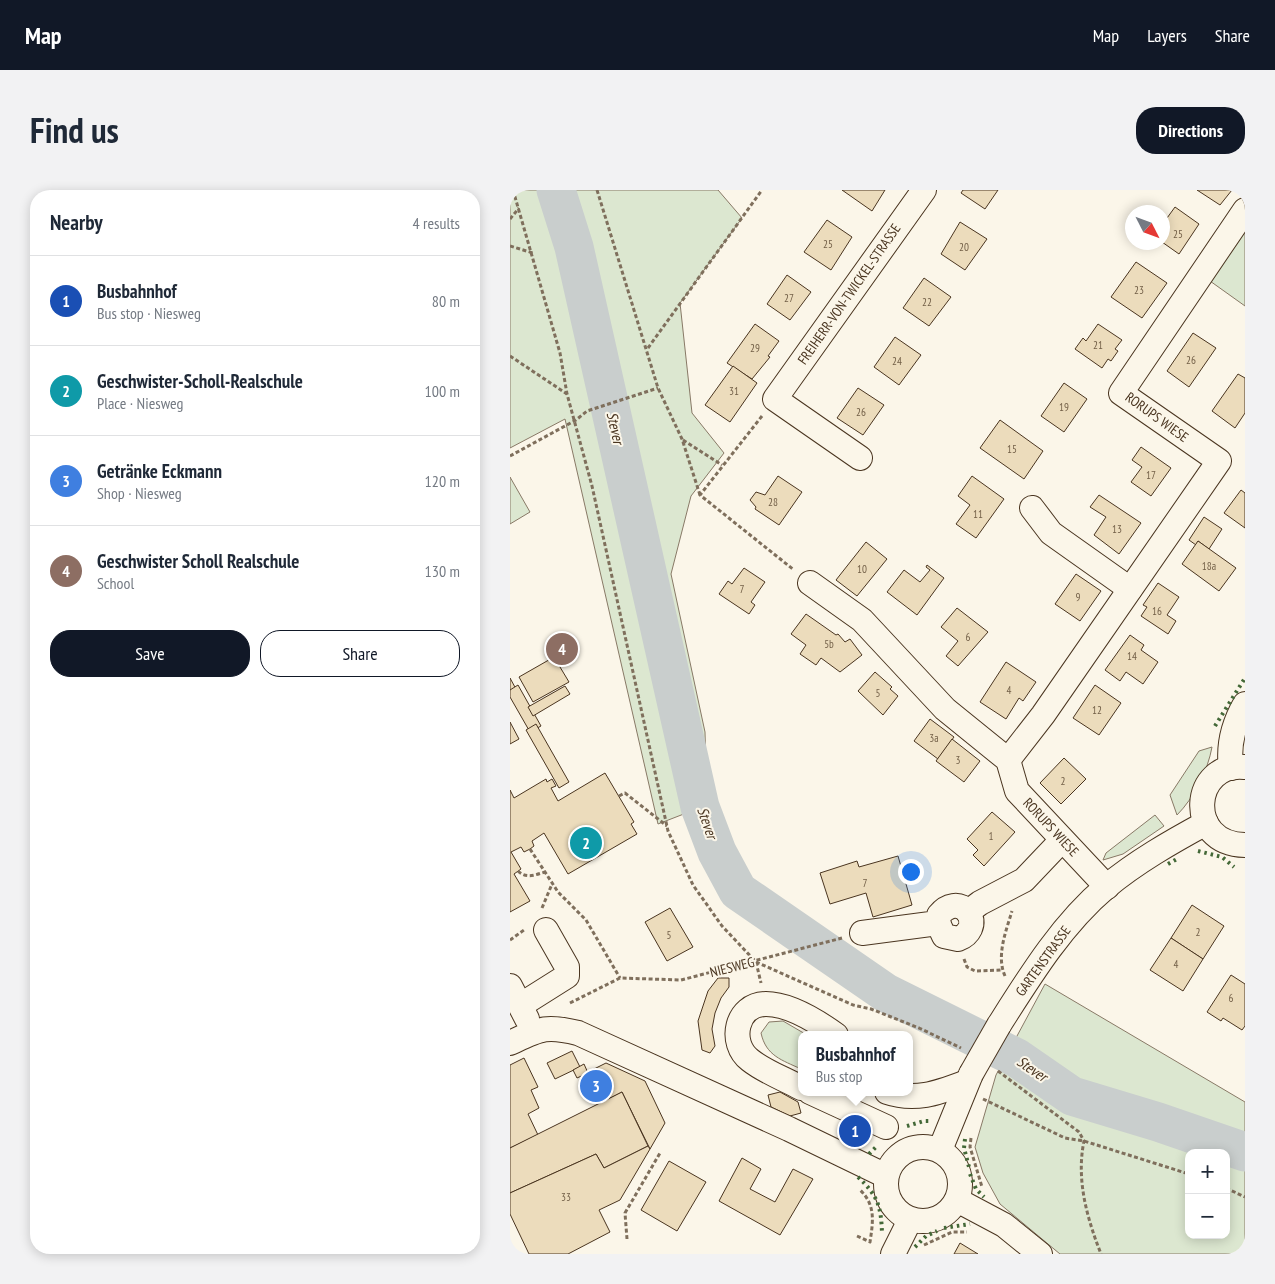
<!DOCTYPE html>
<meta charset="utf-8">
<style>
body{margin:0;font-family:"PT Sans Narrow",sans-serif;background:#f2f2f3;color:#1f2937}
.controls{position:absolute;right:15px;bottom:15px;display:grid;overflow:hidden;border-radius:10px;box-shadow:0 2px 12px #0003}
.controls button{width:45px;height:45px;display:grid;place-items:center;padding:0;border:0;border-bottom:1px solid #e0e1e3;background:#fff;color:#1f2937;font:25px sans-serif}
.compass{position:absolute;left:615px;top:15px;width:45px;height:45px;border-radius:50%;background:#fff;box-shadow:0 2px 12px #0003;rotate:132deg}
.you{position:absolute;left:400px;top:681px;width:18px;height:18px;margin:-12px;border:4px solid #fff;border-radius:50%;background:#1a73e8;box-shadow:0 0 0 8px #1a73e833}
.badge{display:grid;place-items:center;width:32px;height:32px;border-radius:50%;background:#111827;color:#fff;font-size:16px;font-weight:700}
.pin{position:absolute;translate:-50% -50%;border:2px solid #fff;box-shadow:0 1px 5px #0006}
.popup{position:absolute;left:288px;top:841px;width:115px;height:65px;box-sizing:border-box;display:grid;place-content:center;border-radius:10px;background:#fff;filter:drop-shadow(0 1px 4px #0005);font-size:16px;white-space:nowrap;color:#747a83}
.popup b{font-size:19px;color:#1f2937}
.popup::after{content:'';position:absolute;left:50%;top:100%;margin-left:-10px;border:10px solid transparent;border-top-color:#fff}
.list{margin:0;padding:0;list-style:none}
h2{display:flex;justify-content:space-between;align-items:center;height:65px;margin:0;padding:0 20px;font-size:21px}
h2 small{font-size:16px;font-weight:400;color:#747a83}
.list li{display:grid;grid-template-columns:32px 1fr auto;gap:15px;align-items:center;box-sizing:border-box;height:90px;padding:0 20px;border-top:1px solid #e0e1e3}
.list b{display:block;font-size:19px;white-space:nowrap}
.list p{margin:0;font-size:16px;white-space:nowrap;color:#747a83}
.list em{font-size:16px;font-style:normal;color:#747a83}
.actions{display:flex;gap:10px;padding:15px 20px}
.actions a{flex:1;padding:11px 0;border:1px solid #111827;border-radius:20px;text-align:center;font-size:18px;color:#111827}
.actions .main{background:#111827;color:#fff}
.map{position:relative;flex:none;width:735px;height:1064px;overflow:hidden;border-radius:20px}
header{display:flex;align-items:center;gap:30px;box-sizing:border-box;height:70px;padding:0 25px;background:#111827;color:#fff}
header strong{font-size:24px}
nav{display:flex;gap:28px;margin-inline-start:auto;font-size:18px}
.intro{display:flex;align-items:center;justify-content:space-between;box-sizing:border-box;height:120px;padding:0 30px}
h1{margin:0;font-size:35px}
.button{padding:12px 22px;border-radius:20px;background:#111827;color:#fff;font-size:18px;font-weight:700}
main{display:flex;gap:30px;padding:0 30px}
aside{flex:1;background:#fff;border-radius:20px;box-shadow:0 2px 12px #0003}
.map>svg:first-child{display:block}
.green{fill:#dce7d0;stroke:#887966;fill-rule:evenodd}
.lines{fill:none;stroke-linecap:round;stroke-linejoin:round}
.river{stroke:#c9cecd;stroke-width:39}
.building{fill:#ecdcbc;stroke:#4a3520}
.minor-casing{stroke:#4a3520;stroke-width:26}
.path{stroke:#7f6f5c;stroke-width:3;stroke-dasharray:4 2.5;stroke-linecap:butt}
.minor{stroke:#fbf6e9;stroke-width:24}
.minor-bridge-casing{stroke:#4a3520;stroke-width:26;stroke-linecap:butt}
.minor-bridge{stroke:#fbf6e9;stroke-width:24}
.hedge{stroke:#436837;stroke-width:4;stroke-dasharray:2.5 4;stroke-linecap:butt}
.labels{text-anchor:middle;stroke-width:4;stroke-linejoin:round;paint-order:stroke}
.number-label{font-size:11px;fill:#725f47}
.street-label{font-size:14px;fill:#4a3520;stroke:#fbf6e9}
.water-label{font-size:15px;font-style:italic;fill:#4a3520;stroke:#fbf6e9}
</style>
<header>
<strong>Map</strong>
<nav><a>Map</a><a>Layers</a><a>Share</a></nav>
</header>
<div class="intro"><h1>Find us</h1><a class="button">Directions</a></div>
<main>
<aside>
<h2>Nearby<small>4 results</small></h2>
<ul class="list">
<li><span class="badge" style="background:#1a4fb4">1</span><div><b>Busbahnhof</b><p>Bus stop · Niesweg</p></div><em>80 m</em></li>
<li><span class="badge" style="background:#0f9aa8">2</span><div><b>Geschwister-Scholl-Realschule</b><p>Place · Niesweg</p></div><em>100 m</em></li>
<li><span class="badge" style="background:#3f7fe0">3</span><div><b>Getränke Eckmann</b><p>Shop · Niesweg</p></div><em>120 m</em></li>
<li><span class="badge" style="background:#8d6e63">4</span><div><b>Geschwister Scholl Realschule</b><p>School</p></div><em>130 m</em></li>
</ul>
<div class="actions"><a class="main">Save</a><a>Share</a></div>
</aside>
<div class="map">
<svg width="735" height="1064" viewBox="0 0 735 1064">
<rect width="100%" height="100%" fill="#fbf6e9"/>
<g class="green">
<path d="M0,0H208L232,28L170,113L182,223L214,263L181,306L161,384L195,542L197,615L148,634L55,229L0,258Z"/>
<path d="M735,39V116L700,91Z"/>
<path d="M0,287L20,322L0,334Z"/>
<path d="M702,557C698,580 684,608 667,625L660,605L689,561Z"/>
<path d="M645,625L654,636L613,664L593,670L596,663Z"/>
<path d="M535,794L735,912V1064H550L490,1014L473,983L465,957L486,885ZM679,963H716V1045H679Z"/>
<path d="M273,831L297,845H291V879C272,870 256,866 251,843L259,832Z"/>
</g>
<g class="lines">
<path class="river" d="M46,0L64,57L190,617L207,662L228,701L376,803L507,868L562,906L648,932L735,962"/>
</g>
<g class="building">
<path d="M332,0H375L362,21Z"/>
<path d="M453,0H488L475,19L451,3Z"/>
<path d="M687,0H722L710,15Z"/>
<path d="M665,17L689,34L669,64L652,52V35Z"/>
<path d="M317,30L342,47L321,80L294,62Z"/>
<path d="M450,32L477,49L455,80L431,64Z"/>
<path d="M626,72L657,93L632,128L601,107Z"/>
<path d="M277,85L301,102L280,130L257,114Z"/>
<path d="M414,88L441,107L419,136L393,118Z"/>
<path d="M245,134L269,151L258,166L260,167L242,189L217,173Z"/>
<path d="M588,134L612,150L605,159L608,161L601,171L598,169L592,178L565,159L573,148L576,151Z"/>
<path d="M683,143L706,158L679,197L657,181Z"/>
<path d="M385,147L411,165L389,195L364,177Z"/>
<path d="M223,176L247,193L220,232L195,215Z"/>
<path d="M728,184L735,188V223L725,238L702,221Z"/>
<path d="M554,193L577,209L554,242L531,226Z"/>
<path d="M348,198L374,215L353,245L327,228Z"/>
<path d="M490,230L533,261L514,289L470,258Z"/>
<path d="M631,257L661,278L641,306L621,292L632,277L622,270Z"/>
<path d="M268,286L292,302L269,335L245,319L246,317L240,310L246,302L255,305Z"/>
<path d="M462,286L494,309L466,348L446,334L460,315L448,306Z"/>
<path d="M731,300L735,303V338L714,323Z"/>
<path d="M589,305L631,333L609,364L584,345L596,327L580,317Z"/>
<path d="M694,327L712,339L699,359L688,351L686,355L679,350Z"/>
<path d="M688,351L726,378L709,401L672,374Z"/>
<path d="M356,352L377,369L347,406L326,390Z"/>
<path d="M417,375L434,388L407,425L377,402L394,380L410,392L420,380L416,377Z"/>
<path d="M234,378L255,392L241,412L245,415L239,424L209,404L218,391L222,394Z"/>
<path d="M566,384L591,401L570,431L545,414Z"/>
<path d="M648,393L669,407L657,425L666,431L658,444L631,426L637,417L633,415Z"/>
<path d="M447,418L478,442L448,476L436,466L448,451L431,437Z"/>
<path d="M296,424L326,445L328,444L335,452L340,449L352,465L330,482L311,468L306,475L290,464L296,455L281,444Z"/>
<path d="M620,445L634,455L631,460L648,472L633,494L616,482L610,491L595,480Z"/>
<path d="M44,467L59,492L23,512L9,487Z"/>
<path d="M496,472L526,492L513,511L509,508L496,529L470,512Z"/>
<path d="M365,482L382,497L380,499L388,506L373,525L348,501Z"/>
<path d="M0,488L6,499L0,503Z"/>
<path d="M8,495L31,536L20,542L0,507V500Z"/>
<path d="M585,495L611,513L589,545L563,528Z"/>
<path d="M55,496L60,504L23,526L18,517Z"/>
<path d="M420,529L444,547L428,569L404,551Z"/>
<path d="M0,532L9,549L0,554Z"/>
<path d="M26,534L59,592L49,598L16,540Z"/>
<path d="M442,549L470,571L454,592L426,571Z"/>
<path d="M554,568L576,589L551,614L530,593Z"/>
<path d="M95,583L124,632L121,634L127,644L58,684L34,643L22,651L24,656L20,659L14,662L11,657L1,662L11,679L4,684L20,711L0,722V600L4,608L36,589L37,592L42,589L46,596L41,598L48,611Z"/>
<path d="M482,622L505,642L474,676L463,665L468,660L457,649Z"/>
<path d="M388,666L402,715L363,727L356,703L320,714L310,683L347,671L349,677Z"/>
<path d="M682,715L714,736L693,769L661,748Z"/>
<path d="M160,718L183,757L157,771L135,732Z"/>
<path d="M661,748L693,769L673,801L640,780Z"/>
<path d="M721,785L735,794V836L732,840L713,828L711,831L697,822Z"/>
<path d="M208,788H219V797L211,808L205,823L202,839L205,856L200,863L192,860L188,831L198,801Z"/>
<path d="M62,861L70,877L45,889L37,873Z"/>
<path d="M14,868L28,897L21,900L29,918L18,924L28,945L0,958V875Z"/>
<path d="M96,873L135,891L155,933L140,959L112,902L89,914L74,884Z"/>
<path d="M74,874L78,883L67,888L63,880Z"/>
<path d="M112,902L138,956L94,978L86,964L0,1003V958Z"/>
<path d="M270,902L288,912L291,923L280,926L261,917L258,905Z"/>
<path d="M343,943L353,948L351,951L341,947Z"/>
<path d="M138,956L140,959L110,1010L89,1020L100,1042L58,1064H19L0,1024V1003L86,964L94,978Z"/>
<path d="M232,968L251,979L240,999L265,1012L283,979L303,989L270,1045L209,1011Z"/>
<path d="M159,971L196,992L167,1041L131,1020Z"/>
<path d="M450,1053L468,1064H444Z"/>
</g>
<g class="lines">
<defs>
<g id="minor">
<path d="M350,268L265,209L414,0"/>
<path d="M522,318L541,343L620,399"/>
<path d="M300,393L352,430L435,519L498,570L507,601L597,697"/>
<path d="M498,570L533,525L709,271L611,203L735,20"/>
<path d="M735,577C682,571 674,654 735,655"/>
<path d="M721,578C718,556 724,533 735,514"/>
<path d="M428,733L434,746L448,749C459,745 466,734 458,722"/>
<path d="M352,743L428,733L429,725C437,715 449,712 458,722L470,713L514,690L552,650"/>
<path d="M0,796L17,829"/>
<path d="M11,815L57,786V777L36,740"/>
<path d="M489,835C520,786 552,734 596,697C626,672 661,652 696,633"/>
<path d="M0,853C30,839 35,835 68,843L279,939L376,986"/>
<path d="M291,898C275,889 255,882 240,870C218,853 226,814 256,814C279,814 308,832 326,845"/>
<path d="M300,902L376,937"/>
<path d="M377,902C406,912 430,902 457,892"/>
<circle cx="413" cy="994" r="37"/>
<path d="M430,960L461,884"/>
<path d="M447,1010L494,1035L530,1064"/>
<path d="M383,1064L400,1030"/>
</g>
</defs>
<use href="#minor" class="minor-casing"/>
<g class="path">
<path d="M3,0L50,163L57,204L82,296L158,641L183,695L212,736L246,772L343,815L361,819L409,838L451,858"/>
<path d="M87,0L148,198L172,249L190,305"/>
<path d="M0,29L9,18"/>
<path d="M0,56L23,63"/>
<path d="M138,158L252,0"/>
<path d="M0,166L57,204"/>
<path d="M252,226L190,305L284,380"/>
<path d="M173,250L212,275"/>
<path d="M0,266L66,230L77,221L148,198"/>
<path d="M109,606L115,603L157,636"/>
<path d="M20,659L48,702L76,730L110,788"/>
<path d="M8,681C16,689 25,685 35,682"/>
<path d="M32,718L42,694"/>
<path d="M0,750L14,740"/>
<path d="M454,769L457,777L465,781L492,780"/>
<path d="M246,772L251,793"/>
<path d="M495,786C486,766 496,741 502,721"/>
<path d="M60,813L110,788L171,790L332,748"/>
<path d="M488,881L569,942L574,951C566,990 577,1028 591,1064"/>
<path d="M473,909L555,948L574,951L679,984"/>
<path d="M461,948L460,957L472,997"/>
<path d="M716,998L735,1007"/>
<path d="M347,1046L360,1052C363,1032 366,1015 350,1000"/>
<path d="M117,1049L115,1023L150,963"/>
<path d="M414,1055L442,1042H457"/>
</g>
<use href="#minor" class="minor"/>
<defs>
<path id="minor-bridge" d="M461,884L489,835"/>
</defs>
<use href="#minor-bridge" class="minor-bridge-casing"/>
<use href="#minor-bridge" class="minor-bridge"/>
<g class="hedge">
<path d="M705,536L735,488"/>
<path d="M688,661L712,667L724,677"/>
<path d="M658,674L667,669"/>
<path d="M397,936L414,931H421"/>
<path d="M455,949L454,958L459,977"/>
<path d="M359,964L367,956"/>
<path d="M460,984L466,999L474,1007"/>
<path d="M348,987C368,1006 371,1016 372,1043"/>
<path d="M434,1038L460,1034"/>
<path d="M405,1057L416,1046L427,1041"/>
</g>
</g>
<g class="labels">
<g class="number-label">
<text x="668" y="48">25</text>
<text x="318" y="58">25</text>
<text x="454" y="61">20</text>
<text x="629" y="104">23</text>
<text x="279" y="112">27</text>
<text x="417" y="116">22</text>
<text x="588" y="159">21</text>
<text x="245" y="162">29</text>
<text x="681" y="174">26</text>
<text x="387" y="175">24</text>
<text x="224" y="205">31</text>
<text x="554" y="221">19</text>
<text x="351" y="226">26</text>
<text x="502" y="263">15</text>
<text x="641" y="289">17</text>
<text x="263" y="316">28</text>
<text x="468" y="328">11</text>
<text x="607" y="343">13</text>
<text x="699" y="380">18a</text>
<text x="352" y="383">10</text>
<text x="232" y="403">7</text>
<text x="568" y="411">9</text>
<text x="647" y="425">16</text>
<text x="458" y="451">6</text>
<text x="319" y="458">5b</text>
<text x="622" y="470">14</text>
<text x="499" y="504">4</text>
<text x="368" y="507">5</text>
<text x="587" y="524">12</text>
<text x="424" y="552">3a</text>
<text x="448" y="574">3</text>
<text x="553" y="595">2</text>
<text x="481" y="650">1</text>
<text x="355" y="697">7</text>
<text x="688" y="746">2</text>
<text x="159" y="749">5</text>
<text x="666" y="778">4</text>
<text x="721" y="812">6</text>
<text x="56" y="1011">33</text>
</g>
<g class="street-label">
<text transform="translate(339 104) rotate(-55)" y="5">FREIHERR-VON-TWICKEL-STRASSE</text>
<text transform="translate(647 227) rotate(36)" y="5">RORUPS WIESE</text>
<text transform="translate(541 637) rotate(47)" y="5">RORUPS WIESE</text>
<text transform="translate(533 771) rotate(-54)" y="5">GARTENSTRASSE</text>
<text transform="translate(222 777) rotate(-14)" y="5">NIESWEG</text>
</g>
<g class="water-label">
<text transform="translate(105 238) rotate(77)" y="5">Stever</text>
<text transform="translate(197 633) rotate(71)" y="5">Stever</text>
<text transform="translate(522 879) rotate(34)" y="5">Stever</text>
</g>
</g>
</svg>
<div class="controls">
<button>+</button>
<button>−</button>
</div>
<svg class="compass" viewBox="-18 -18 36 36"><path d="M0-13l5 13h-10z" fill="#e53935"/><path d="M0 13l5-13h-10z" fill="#747a83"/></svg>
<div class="you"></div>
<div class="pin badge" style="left:345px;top:941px;background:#1a4fb4">1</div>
<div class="popup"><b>Busbahnhof</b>Bus stop</div>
<div class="pin badge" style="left:76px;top:653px;background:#0f9aa8">2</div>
<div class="pin badge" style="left:86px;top:896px;background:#3f7fe0">3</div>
<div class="pin badge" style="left:52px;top:459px;background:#8d6e63">4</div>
</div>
</main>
